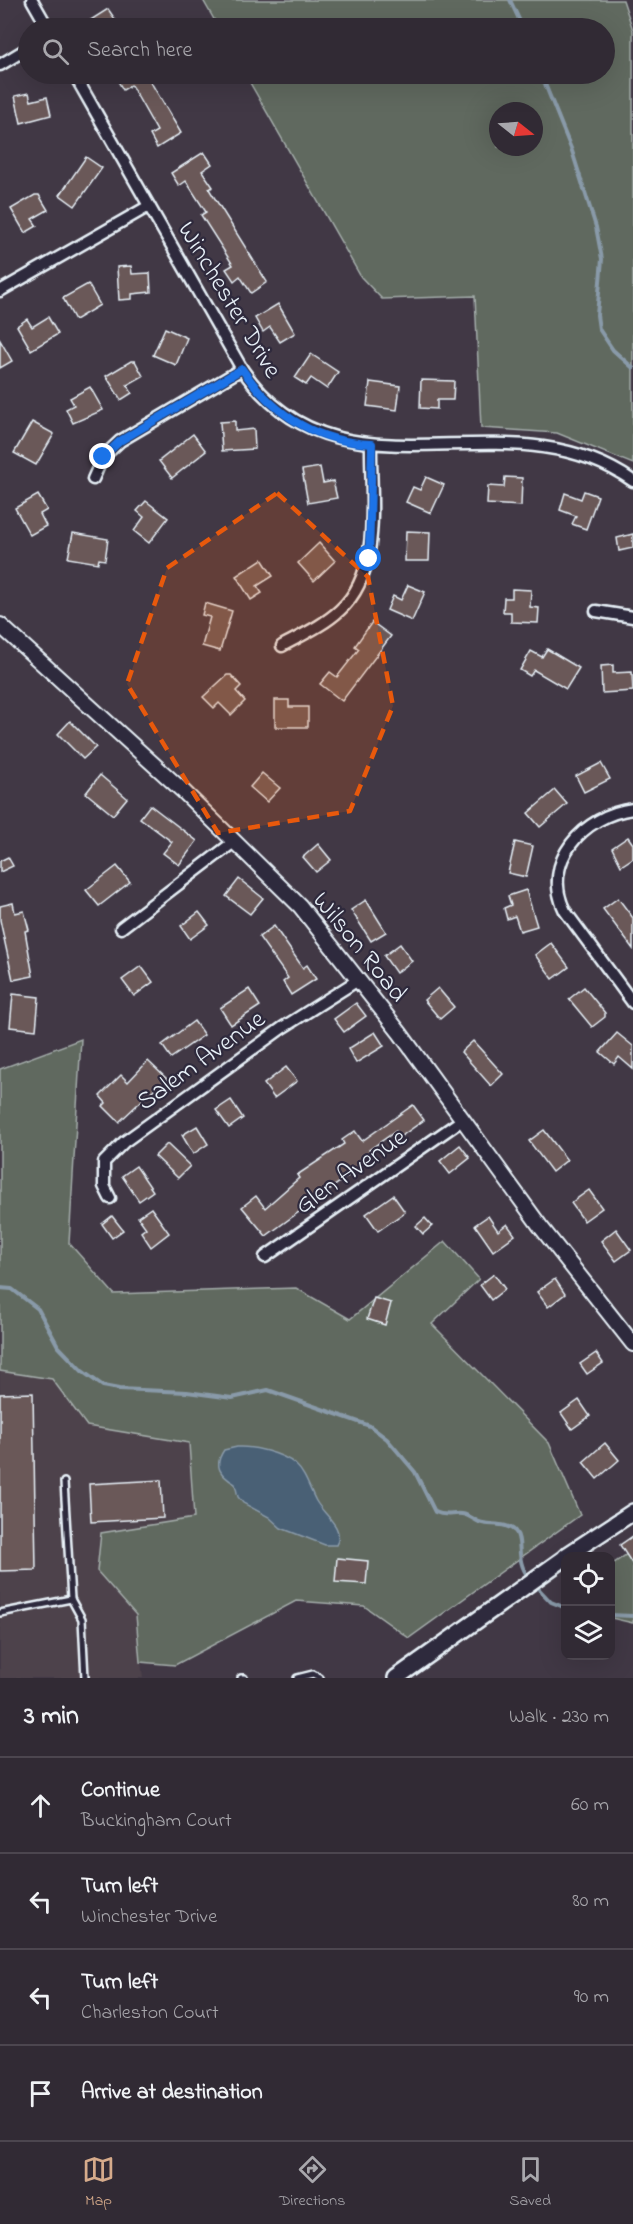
<!DOCTYPE html>
<meta charset="utf-8">
<style>
body{margin:0;font-family:"Indie Flower",sans-serif;background:#3d3640;color:#f1f3f6}
.controls{position:absolute;right:18px;bottom:18px;display:grid;overflow:hidden;border-radius:12px;box-shadow:0 6px 24px #0002}
.controls button{width:54px;height:54px;display:grid;place-items:center;padding:0;border:0;border-bottom:2px solid #4c464f;background:#312a34;color:#f1f3f6;font:30px sans-serif}
.compass{position:absolute;left:489px;top:102px;width:54px;height:54px;border-radius:50%;background:#312a34;box-shadow:0 6px 24px #0002;rotate:107deg}
.stop{position:absolute;width:18px;height:18px;margin:-14px;border:4px solid #1a73e8;border-radius:50%;background:#fff}
.stop.end{background:#1a73e8;border-color:#fff;box-shadow:0 2px 6px #0008}
.list{margin:0;padding:0;list-style:none}
h2{display:flex;justify-content:space-between;align-items:center;height:78px;margin:0;padding:0 24px;font-size:26px}
h2 small{font-size:20px;font-weight:400;color:#a8a7ac}
.list li{display:grid;grid-template-columns:39px 1fr auto;gap:18px;align-items:center;box-sizing:border-box;height:96px;padding:0 24px;border-top:2px solid #4c464f}
.list b{display:block;font-size:22px;white-space:nowrap}
.list p{margin:0;font-size:20px;white-space:nowrap;color:#a8a7ac}
.list em{font-size:20px;font-style:normal;color:#a8a7ac}
.icon{flex:none;width:33px;height:33px;fill:none;stroke:currentColor;stroke-width:2;stroke-linecap:round;stroke-linejoin:round}
.map{position:relative;flex:none;width:633px;height:1678px;overflow:hidden}
.search{position:absolute;background:#312a34;box-shadow:0 6px 24px #0002;left:18px;right:18px;top:18px;height:66px;display:flex;align-items:center;gap:15px;box-sizing:border-box;padding:0 21px;border-radius:33px;color:#a8a7ac;font-size:22px}
.sheet{height:462px;background:#312a34}
nav{display:flex;justify-content:space-around;align-items:center;box-sizing:border-box;height:84px;border-top:2px solid #4c464f;background:#312a34;font-size:16px;color:#a8a7ac}
nav a{display:grid;justify-items:center;gap:3px}
nav .on{color:#d6ab8b}
.map>svg:first-child{display:block}
.built{fill:#4d424b}
.green{fill:#60695e;stroke:#a4adab;stroke-width:1.5;fill-rule:evenodd}
.water{fill:#4a6075;stroke:#899aa9;stroke-width:1.5}
.lines{fill:none;stroke-linecap:round;stroke-linejoin:round}
.stream{stroke:#899aa9;stroke-width:4}
.building{fill:#6a5858;stroke:#e8f1f8;stroke-width:1.5}
.service-casing{stroke:#e8f1f8;stroke-width:10}
.minor-casing{stroke:#e8f1f8;stroke-width:15}
.tertiary-casing{stroke:#e8f1f8;stroke-width:18}
.secondary-casing{stroke:#e8f1f8;stroke-width:20}
.service{stroke:#2f2a3d;stroke-width:5}
.minor{stroke:#2f2a3d;stroke-width:10}
.tertiary{stroke:#2f2a3d;stroke-width:14}
.secondary{stroke:#2f2a3d;stroke-width:15}
.route{stroke:#1a73e8;stroke-width:8}
.marked{fill:#e8590c;fill-opacity:0.2;stroke:#e8590c;stroke-width:4.5;stroke-dasharray:12 8;stroke-linejoin:round}
.labels{text-anchor:middle;stroke-width:4.5;stroke-linejoin:round;paint-order:stroke}
.street-label{font-size:26px;fill:#e8f1f8;stroke:#2f2a3d}
</style>
<div class="map">
<svg width="633" height="1678" viewBox="0 0 633 1678">
<rect width="100%" height="100%" fill="#413845"/>
<filter id="ink" filterUnits="userSpaceOnUse"><feTurbulence type="fractalNoise" baseFrequency=".0167" numOctaves="2"/><feDisplacementMap in="SourceGraphic" scale="12" xChannelSelector="R" yChannelSelector="G"/><feConvolveMatrix kernelMatrix="1 2 1 2 8 2 1 2 1" color-interpolation-filters="sRGB"/></filter>
<g filter="url(#ink)">
<path class="built" d="M0,1371L52,1379L88,1426L189,1442L195,1518L97,1571L136,1615L143,1678H0Z"/>
<g class="green">
<path d="M203,0H623L633,30V464L557,433L481,428L475,296L382,299L361,277L245,74H604V28H219ZM498,111H534V147H498Z"/>
<path d="M81,1039L69,1243L114,1294L296,1288L350,1319L445,1241L479,1279L432,1324L549,1443L580,1515L409,1638L364,1606L296,1601L175,1665L140,1662L136,1615L97,1571L101,1533L194,1518L189,1443L87,1426L52,1379L0,1371V1069Z"/>
<path d="M633,1550V1623L611,1618L610,1566Z"/>
</g>
<path class="water" d="M237,1447C253,1446 282,1453 295,1464C306,1474 309,1488 316,1501C323,1514 346,1528 336,1545H325L281,1528L269,1517L243,1503L238,1497L235,1484C220,1475 213,1466 224,1450Z"/>
<g class="lines">
<g class="stream">
<path d="M510,0L523,28"/>
<path d="M541,74L572,151L596,227L602,259L597,315L599,329L613,350L633,368"/>
<path d="M0,1288L12,1289L38,1309L58,1346L82,1371L103,1386L119,1389L187,1392L232,1398L268,1390L370,1426L387,1439L415,1472L435,1512C446,1517 452,1513 462,1514C469,1515 473,1519 479,1522C490,1526 506,1522 515,1531C524,1541 514,1559 529,1578"/>
<path d="M534,1584L551,1602L566,1608"/>
<path d="M610,1615L633,1616"/>
</g>
</g>
<g class="building">
<path d="M108,9L117,22L106,28H78Z"/>
<path d="M114,74H146L181,133L157,148L150,135L157,131L131,85L123,90Z"/>
<path d="M29,93L31,101L47,97L51,115L21,123L15,96Z"/>
<path d="M204,152L212,164L202,171L213,187L209,189L267,282L251,293L240,276L234,281L226,269L233,265L201,215L206,212L186,181L179,186L171,173Z"/>
<path d="M86,157L102,168L75,206L60,195Z"/>
<path d="M35,195H39L48,210L32,219L37,226L25,233L11,209Z"/>
<path d="M131,266L132,274L150,273L151,292L132,294V299L119,300L117,267Z"/>
<path d="M88,284L100,305L75,320L63,298Z"/>
<path d="M278,304L295,333L280,342L270,327L263,332L255,318Z"/>
<path d="M48,317L58,334L31,350L17,326L27,319L32,327Z"/>
<path d="M165,328L187,338L176,365L153,355Z"/>
<path d="M0,340L12,361L0,368Z"/>
<path d="M311,354L338,372L327,389L311,378L306,385L295,378Z"/>
<path d="M131,361H135L143,376L127,385L132,393L121,400L106,376Z"/>
<path d="M421,380L454,381L453,400H437V409L420,408Z"/>
<path d="M370,382L400,386L397,410L367,406Z"/>
<path d="M90,387L103,410L73,423L66,409L74,405L70,398Z"/>
<path d="M235,421V431L254,429L255,449L222,451L220,422Z"/>
<path d="M32,422L54,434L36,465L14,453Z"/>
<path d="M193,434L206,451L172,478L159,461Z"/>
<path d="M320,467L323,483L333,481L337,498L308,503L302,470Z"/>
<path d="M426,477L444,485L431,513L406,502L413,487L420,490Z"/>
<path d="M505,477L522,478L521,506L487,504L488,486L504,487Z"/>
<path d="M584,491L598,496L586,529L572,524L576,516L560,510L565,493L581,499Z"/>
<path d="M38,495L47,510L40,514L46,526L30,535L15,508Z"/>
<path d="M146,501L168,518L149,543L134,531L144,517L137,511Z"/>
<path d="M406,531L430,532L429,561H405Z"/>
<path d="M73,533L108,539L105,560L99,559L98,563L68,558Z"/>
<path d="M633,534V548L619,551L617,538Z"/>
<path d="M319,543L335,561L314,581L298,563Z"/>
<path d="M262,559L273,576L257,586L262,593L251,600L236,576Z"/>
<path d="M408,585L425,592L412,621L387,610L393,596L401,600Z"/>
<path d="M512,589L531,590L530,607L539,608L538,623L511,622V612H503L504,598H512Z"/>
<path d="M205,603L232,611L220,651L202,646L210,617L202,615Z"/>
<path d="M372,622L391,636L342,701L320,684L330,672L337,677L359,649L355,646Z"/>
<path d="M547,649L579,668L566,689L534,670L530,676L520,670L531,651L542,657Z"/>
<path d="M613,665V673L632,672L633,691L602,693L601,666Z"/>
<path d="M227,675H231L241,686L236,691L245,701L231,715L219,703L214,708L203,697Z"/>
<path d="M275,700H289V707H308V727H275Z"/>
<path d="M70,721L96,747L83,759L58,734Z"/>
<path d="M601,763L610,779L584,792L576,776Z"/>
<path d="M262,773L280,788L267,802L250,787Z"/>
<path d="M100,775L127,798L113,815L86,793Z"/>
<path d="M555,790L567,804L540,827L528,813Z"/>
<path d="M150,805L197,841L179,865L163,853L172,842L140,818Z"/>
<path d="M628,837L633,844V858L621,866L612,848Z"/>
<path d="M515,842L533,846L526,877L508,873Z"/>
<path d="M318,844L331,860L316,872L303,857Z"/>
<path d="M8,857L13,866L0,872V861Z"/>
<path d="M117,866L130,882L99,906L86,890Z"/>
<path d="M239,879L263,898L250,914L226,896Z"/>
<path d="M526,890L537,926L520,931L515,916L507,919L504,908L511,905L508,896Z"/>
<path d="M618,898L633,918V949L603,909Z"/>
<path d="M366,900L386,932L371,941L351,910Z"/>
<path d="M13,903L15,913L24,911L29,930L25,931L33,976L13,980L0,920V906Z"/>
<path d="M199,912L209,925L190,939L181,926Z"/>
<path d="M274,926L303,968L307,965L316,979L291,995L283,982L288,978L259,937Z"/>
<path d="M551,943L569,967L553,979L535,955Z"/>
<path d="M400,944L412,961L396,973L384,956Z"/>
<path d="M141,966L153,982L134,996L122,980Z"/>
<path d="M584,987L605,1013V1017L592,1027L569,999Z"/>
<path d="M438,988L454,1007L440,1019L424,1000Z"/>
<path d="M249,989L260,1006L231,1025L220,1008Z"/>
<path d="M13,994L39,997L36,1030L10,1027Z"/>
<path d="M356,1003L366,1016L344,1032L334,1019Z"/>
<path d="M194,1021L204,1035L171,1058L162,1045Z"/>
<path d="M375,1032L384,1046L356,1063L348,1049Z"/>
<path d="M617,1033L633,1046V1069L619,1057L614,1064L600,1052Z"/>
<path d="M473,1041L503,1074L491,1086L461,1052Z"/>
<path d="M148,1061L169,1081L158,1092L155,1088L119,1122L103,1106L106,1103L100,1096L121,1075L128,1082Z"/>
<path d="M286,1067L297,1081L274,1098L264,1084Z"/>
<path d="M231,1100L243,1118L229,1128L216,1110Z"/>
<path d="M413,1105L424,1120L400,1137L396,1131L369,1150L374,1157L266,1236L242,1207L256,1196L265,1208L299,1178L297,1175L344,1144L342,1140L355,1131L362,1141Z"/>
<path d="M197,1126L208,1144L193,1154L182,1135Z"/>
<path d="M544,1130L567,1160L552,1172L529,1141Z"/>
<path d="M167,1144L190,1166L178,1178L155,1156Z"/>
<path d="M460,1145L470,1158L450,1174L440,1161Z"/>
<path d="M136,1166L153,1191L139,1201L122,1176Z"/>
<path d="M589,1190L602,1208L584,1221L571,1203Z"/>
<path d="M393,1195L405,1212L378,1231L366,1214Z"/>
<path d="M151,1208L169,1233L151,1247L141,1232L146,1228L138,1217Z"/>
<path d="M112,1216L123,1230L112,1238L102,1224Z"/>
<path d="M488,1216L498,1231L507,1224L515,1235L493,1251L475,1225Z"/>
<path d="M425,1218L432,1226L423,1234L416,1226Z"/>
<path d="M616,1229L631,1250L616,1261L601,1241Z"/>
<path d="M494,1274L505,1289L491,1300L480,1285Z"/>
<path d="M555,1279L565,1294L548,1307L537,1292Z"/>
<path d="M374,1298L391,1303L385,1325L367,1319Z"/>
<path d="M596,1353L603,1363L587,1374L580,1364Z"/>
<path d="M33,1393L36,1570L0,1571V1394Z"/>
<path d="M579,1400L590,1416L572,1429L561,1413Z"/>
<path d="M605,1443L619,1460L597,1479L583,1462Z"/>
<path d="M161,1480L163,1518L91,1522L89,1484Z"/>
<path d="M633,1536V1565L620,1545Z"/>
<path d="M337,1558L368,1561L366,1584L335,1582Z"/>
</g>
<g class="lines">
<defs>
<g id="service">
<path d="M71,1599L82,1619L85,1678"/>
<path d="M0,1613L71,1599L64,1482"/>
<path d="M241,1678H244"/>
<path d="M297,1678L313,1674L320,1678"/>
</g>
<g id="minor">
<path d="M32,0L48,28"/>
<path d="M0,65L28,48"/>
<path d="M74,74L242,369C339,512 505,391 633,481"/>
<path d="M0,291L149,206"/>
<path d="M93,479L103,457L120,441L242,369"/>
<path d="M596,611L633,617"/>
<path d="M282,646C302,635 324,625 340,610C383,571 370,496 371,444"/>
<path d="M633,809C584,815 540,862 565,911L633,1003"/>
<path d="M121,928L235,841"/>
<path d="M110,1198L104,1186V1162L124,1142L282,1028L358,980"/>
<path d="M265,1257L462,1120"/>
</g>
<path id="tertiary" d="M0,625L183,791L300,906L400,1033L540,1226L633,1344"/>
<g id="secondary">
<path d="M566,1556L633,1512"/>
<path d="M396,1678L566,1557"/>
</g>
</defs>
<use href="#service" class="service-casing"/>
<use href="#minor" class="minor-casing"/>
<use href="#tertiary" class="tertiary-casing"/>
<use href="#secondary" class="secondary-casing"/>
<use href="#service" class="service"/>
<use href="#minor" class="minor"/>
<use href="#tertiary" class="tertiary"/>
<use href="#secondary" class="secondary"/>
</g>
</g>
<g class="lines" filter="url(#ink)">
<path class="route" d="M103,457L120,441L242,369C273,414 316,442 372,444L369,559"/>
</g>
<path class="marked" d="M277,493L368,577L393,706L350,811L218,833L127,684L167,568Z"/>
<g class="labels">
<g class="street-label">
<text transform="translate(231 299) rotate(59)" y="9">Winchester Drive</text>
<text transform="translate(361 946) rotate(51)" y="9">Wilson Road</text>
<text transform="translate(200 1059) rotate(-36)" y="9">Salem Avenue</text>
<text transform="translate(350 1170) rotate(-35)" y="9">Glen Avenue</text>
</g>
</g>
</svg>
<div class="controls">
<button><svg class="icon" aria-label="locate" viewBox="0 0 24 24"><circle cx="12" cy="12" r="6"/><path d="M12 2v4M12 18v4M2 12h4M18 12h4"/></svg></button>
<button><svg class="icon" aria-label="layers" viewBox="0 0 24 24"><path d="M12 4l9 5-9 5-9-5zM3 14l9 5 9-5"/></svg></button>
</div>
<svg class="compass" viewBox="-18 -18 36 36"><path d="M0-13l5 13h-10z" fill="#e53935"/><path d="M0 13l5-13h-10z" fill="#a8a7ac"/></svg>
<div class="stop" style="left:369px;top:559px"></div>
<div class="stop end" style="left:103px;top:457px"></div>
<div class="search"><svg class="icon" aria-label="search" viewBox="0 0 24 24"><circle cx="10" cy="10" r="6"/><path d="M15 15l6 6"/></svg>Search here</div>
</div>
<section class="sheet">
<h2>3 min<small>Walk · 230 m</small></h2>
<ul class="list">
<li><svg class="icon" aria-label="ahead" viewBox="0 0 24 24"><path d="M12 20V5M6 11l6-6 6 6"/></svg><div><b>Continue</b><p>Buckingham Court</p></div><em>60 m</em></li>
<li><svg class="icon" aria-label="left" viewBox="0 0 24 24"><path d="M17 20v-9H6M10 6l-5 5 5 5"/></svg><div><b>Turn left</b><p>Winchester Drive</p></div><em>80 m</em></li>
<li><svg class="icon" aria-label="left" viewBox="0 0 24 24"><path d="M17 20v-9H6M10 6l-5 5 5 5"/></svg><div><b>Turn left</b><p>Charleston Court</p></div><em>90 m</em></li>
<li><svg class="icon" aria-label="arrive" viewBox="0 0 24 24"><path d="M6 21V4h12l-3 4 3 4H6"/></svg><div><b>Arrive at destination</b></div></li>
</ul>
</section>
<nav>
<a class="on"><svg class="icon" aria-label="map" viewBox="0 0 24 24"><path d="M3 6l6-2 6 2 6-2v14l-6 2-6-2-6 2zM9 4v14M15 6v14"/></svg>Map</a>
<a><svg class="icon" aria-label="directions" viewBox="0 0 24 24"><path d="M12 3l9 9-9 9-9-9zM9 14v-3h6M13 9l2 2-2 2"/></svg>Directions</a>
<a><svg class="icon" aria-label="saved" viewBox="0 0 24 24"><path d="M7 4h10v16l-5-4-5 4z"/></svg>Saved</a>
</nav>
